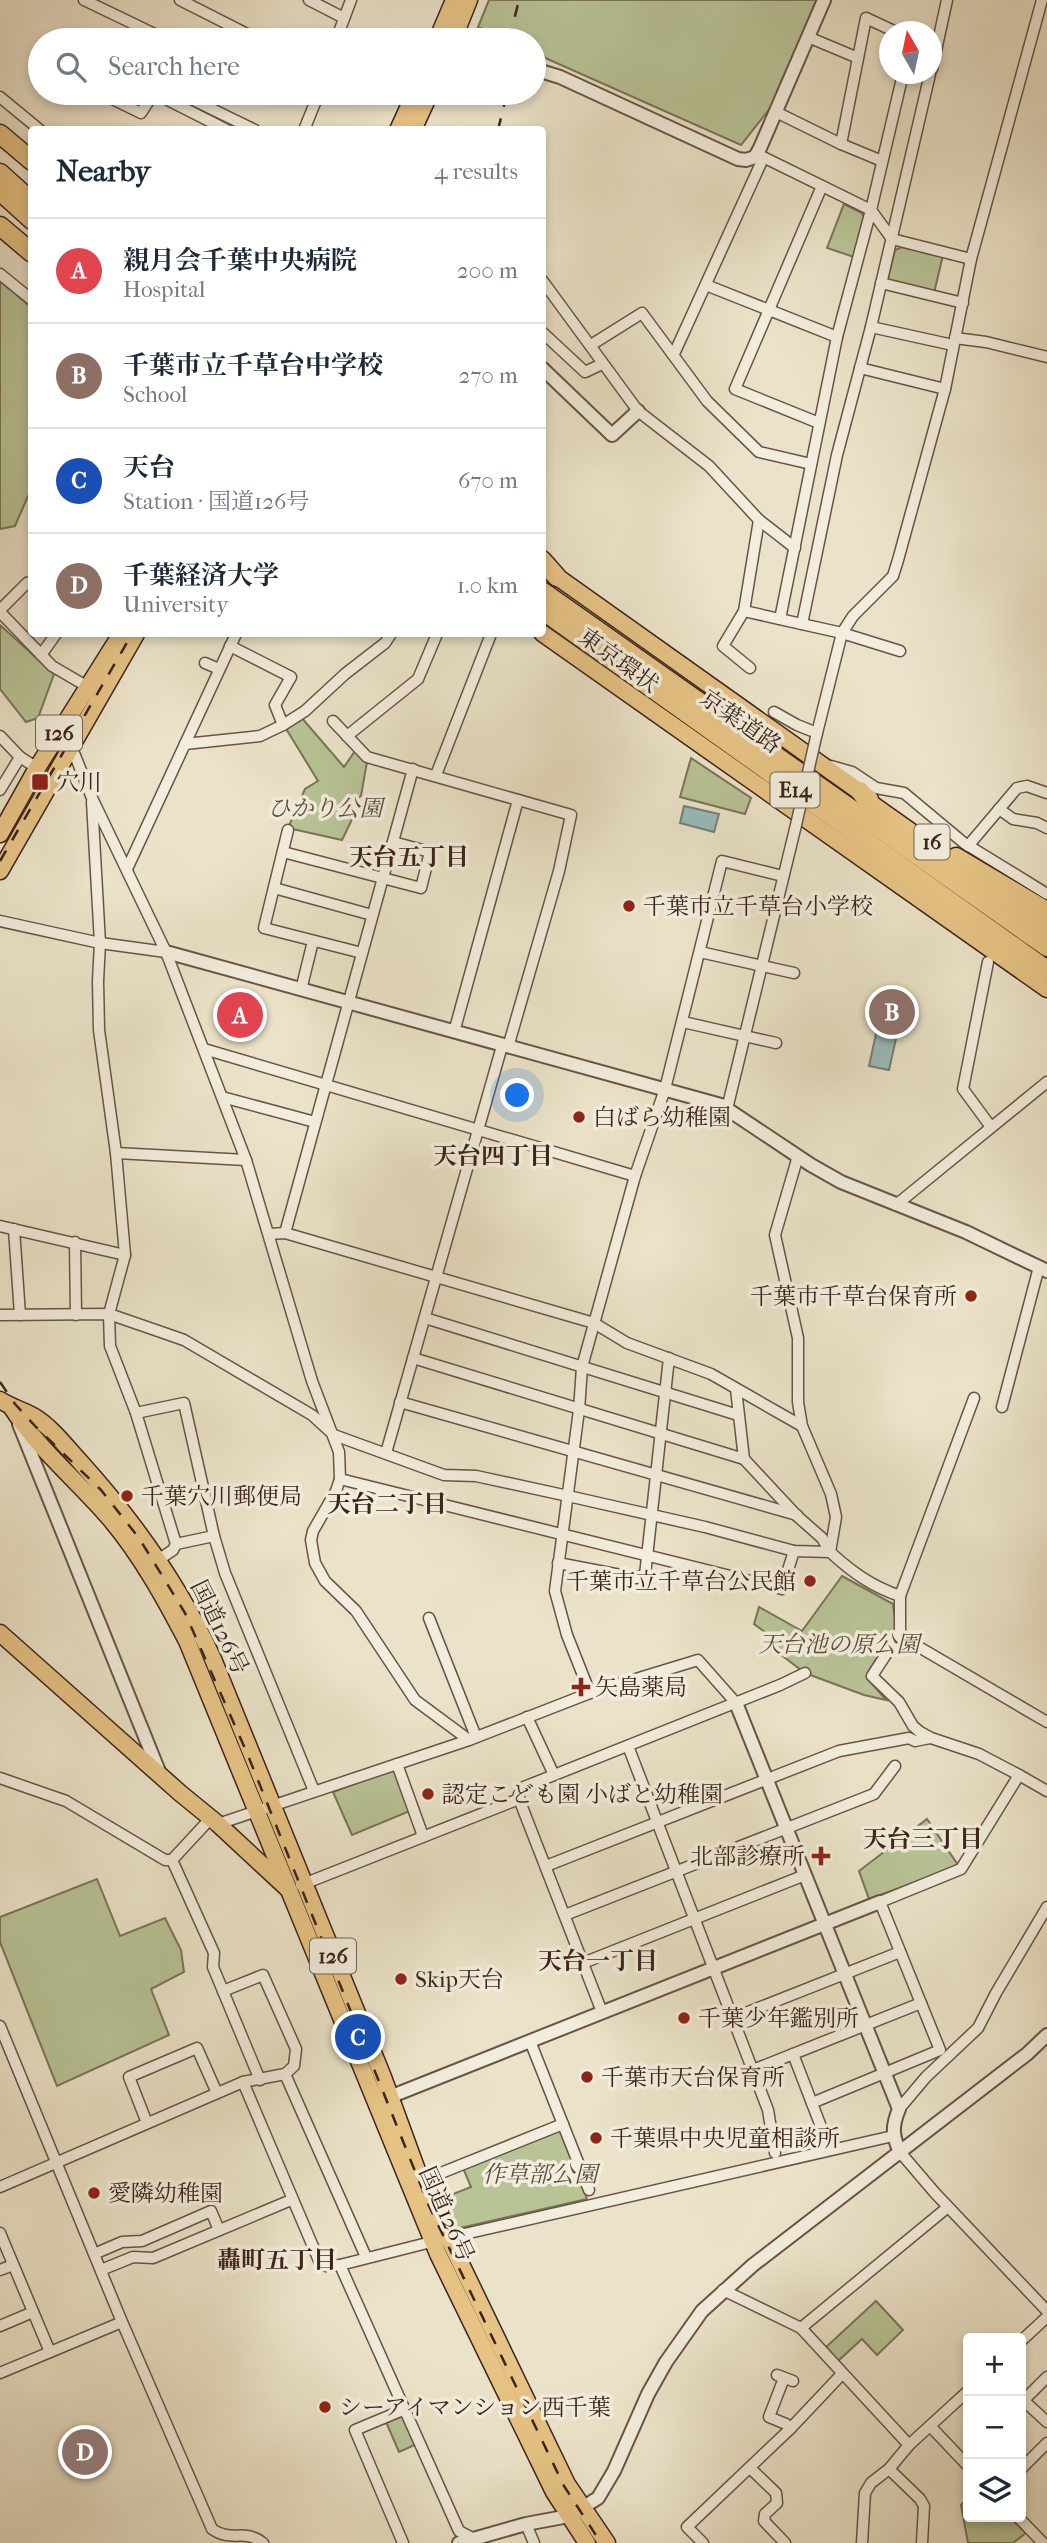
<!DOCTYPE html>
<meta charset="utf-8">
<style>
body{margin:0;font-family:"IM FELL French Canon","Noto Serif JP",serif;background:#f6f6f7;color:#1f2937}
.controls{position:absolute;right:21px;bottom:21px;display:grid;overflow:hidden;border-radius:7px;box-shadow:0 4px 10px #0003}
.controls button{width:63px;height:63px;display:grid;place-items:center;padding:0;border:0;border-bottom:2px solid #e0e1e3;background:#fff;color:#1f2937;font:35px sans-serif}
.compass{position:absolute;left:879px;top:21px;width:63px;height:63px;border-radius:50%;background:#fff;box-shadow:0 4px 10px #0003;rotate:351deg}
.you{position:absolute;left:518px;top:1096px;width:24px;height:24px;margin:-18px;border:5px solid #fff;border-radius:50%;background:#1a73e8;box-shadow:0 0 0 10px #1a73e833}
.badge{display:grid;place-items:center;width:46px;height:46px;border-radius:50%;background:#8f2418;color:#fff;font-size:23px;font-weight:700}
.pin{position:absolute;translate:-50% -50%;border:4px solid #fff;box-shadow:0 2px 7px #0006}
.list{margin:0;padding:0;list-style:none}
h2{display:flex;justify-content:space-between;align-items:center;height:91px;margin:0;padding:0 28px;font-size:30px}
h2 small{font-size:23px;font-weight:400;color:#747a83}
.list li{display:grid;grid-template-columns:46px 1fr auto;gap:21px;align-items:center;box-sizing:border-box;height:105px;padding:0 28px;border-top:2px solid #e0e1e3}
.list b{display:block;font-size:26px;white-space:nowrap}
.list p{margin:0;font-size:23px;white-space:nowrap;color:#747a83}
.list em{font-size:23px;font-style:normal;color:#747a83}
.icon{flex:none;width:38px;height:38px;fill:none;stroke:currentColor;stroke-width:2;stroke-linecap:round;stroke-linejoin:round}
.map{position:relative;flex:none;width:1047px;height:2543px;overflow:hidden}
.search{position:absolute;background:#fff;box-shadow:0 4px 10px #0003;left:28px;top:28px;width:518px;height:77px;display:flex;align-items:center;gap:18px;box-sizing:border-box;padding:0 24px;border-radius:38px;color:#747a83;font-size:26px}
.panel{position:absolute;background:#fff;box-shadow:0 4px 10px #0003;left:28px;top:126px;width:518px;height:511px;border-radius:7px}
.map>svg:first-child{display:block}
.green{fill:#b8c396;stroke:#7a7458;stroke-width:2}
.water{fill:#99bdbb;stroke:#74807b;stroke-width:2}
.lines{fill:none;stroke-linecap:round;stroke-linejoin:round}
.minor-casing{stroke:#685446;stroke-width:13}
.tertiary-casing{stroke:#685446;stroke-width:16}
.trunk-casing{stroke:#3c241b;stroke-width:19}
.motorway-casing{stroke:#3c241b;stroke-width:21}
.minor{stroke:#f2eddc;stroke-width:10}
.tertiary{stroke:#f2eddc;stroke-width:12}
.trunk{stroke:#e6c284;stroke-width:16}
.motorway{stroke:#e6c284;stroke-width:18}
.rail{stroke:#3c241b;stroke-width:2.5;stroke-dasharray:12 12;stroke-linecap:butt}
.minor-bridge-casing{stroke:#685446;stroke-width:13;stroke-linecap:butt}
.minor-bridge{stroke:#f2eddc;stroke-width:10}
.poi-dot{fill:#8f2418;stroke:#f2eddc;stroke-width:2.5}
.labels{text-anchor:middle;stroke-width:7;stroke-linejoin:round;paint-order:stroke}
.shield{fill:#f2eddc;stroke:#736055;stroke-width:2}
.shield-label{font-size:21px;font-weight:bold;fill:#3c241b}
.street-label{font-size:23px;fill:#3c241b;stroke:#f2eddc}
.poi-label{font-size:23px;fill:#3c241b;stroke:#f2eddc;text-anchor:start}
.park-label{font-size:23px;font-style:italic;fill:#5b4c3a;stroke:#f2eddc}
.neighbourhood-label{font-size:24px;font-weight:bold;fill:#3c241b;stroke:#f2eddc}
</style>
<div class="map">
<svg width="1047" height="2543" viewBox="0 0 1047 2543">
<rect width="100%" height="100%" fill="#ebe3c9"/>
<filter id="stains"><feTurbulence type="fractalNoise" baseFrequency=".00286" numOctaves="4"/><feColorMatrix values="0 0 0 0 .2 0 0 0 0 .09 0 0 0 0 .02 0 0 0 .5 -.17"/></filter>
<radialGradient id="worn" r=".72"><stop offset=".6" stop-color="#630" stop-opacity="0"/><stop offset="1" stop-color="#630" stop-opacity=".3"/></radialGradient>
<g class="green">
<path d="M489,0H818L771,107L741,145L534,53V40H507L478,27Z"/>
<path d="M844,204L862,213L864,218L854,257L827,248Z"/>
<path d="M902,247L943,255L934,293L887,282L895,250Z"/>
<path d="M0,281L32,308L31,495L28,496L15,526L0,529Z"/>
<path d="M0,625L54,674L38,718L26,722L0,689Z"/>
<path d="M301,717L344,767L355,751L367,762L361,796L351,803L357,809L342,840L288,828L305,789L318,781L285,727Z"/>
<path d="M691,758L751,798L745,814L680,797Z"/>
<path d="M842,1576L893,1604L896,1627L867,1674L868,1679L886,1700L864,1695L805,1673L780,1654L769,1635L754,1624L759,1607L802,1631Z"/>
<path d="M394,1769L410,1811L352,1835L333,1792Z"/>
<path d="M927,1819L958,1865L951,1869L869,1899L859,1871Z"/>
<path d="M97,1879L120,1936L165,1918L181,1950L184,1972L151,1989L169,2035L57,2086L0,1942V1917Z"/>
<path d="M556,2129L562,2131L587,2199L451,2230L438,2200L471,2187L463,2168Z"/>
<path d="M876,2301L903,2330L877,2355L862,2339L838,2361L825,2348Z"/>
<path d="M404,2414L417,2444L399,2452L386,2422Z"/>
<path d="M968,2497V2517H1010L1026,2533L1013,2543H968L961,2505Z"/>
</g>
<g class="water">
<path d="M684,806L719,814L714,832L680,823Z"/>
<path d="M877,1029L897,1034L889,1070L869,1066Z"/>
</g>
<g class="lines">
<defs>
<g id="minor">
<path d="M84,0L167,40"/>
<path d="M180,0L259,40"/>
<path d="M309,0L344,18"/>
<path d="M808,37L858,58"/>
<path d="M336,40L351,0"/>
<path d="M36,61L40,64"/>
<path d="M932,69L947,0"/>
<path d="M100,93L141,113L154,93L227,130"/>
<path d="M179,93L255,130"/>
<path d="M0,97L40,130"/>
<path d="M776,112L841,144L882,161"/>
<path d="M304,130L319,93"/>
<path d="M841,144L866,18L896,32"/>
<path d="M0,274L32,300"/>
<path d="M542,280L638,411L709,466L759,520L795,548"/>
<path d="M881,283L963,303"/>
<path d="M706,285L837,337"/>
<path d="M871,327L953,345"/>
<path d="M542,332L585,372L602,364"/>
<path d="M955,338L986,342L1047,357"/>
<path d="M591,345L642,313L707,401L759,452L811,464"/>
<path d="M674,354L761,163L757,154L871,210L892,239L971,259"/>
<path d="M860,368L945,389"/>
<path d="M819,423L735,389L822,186"/>
<path d="M0,610L27,583L32,586"/>
<path d="M744,611L842,633L900,651"/>
<path d="M0,612L52,666L88,687"/>
<path d="M780,619L837,337L871,210L903,74"/>
<path d="M802,624L837,455L871,327L930,74"/>
<path d="M230,646L291,677L275,705L283,725"/>
<path d="M41,655L56,634"/>
<path d="M205,663L219,669"/>
<path d="M750,668L723,646L744,611L759,520"/>
<path d="M774,712L797,725L817,733"/>
<path d="M333,721L367,757L571,815L559,871L508,1047"/>
<path d="M0,736L20,757L37,768"/>
<path d="M347,736L418,679L437,634"/>
<path d="M816,737L842,633L853,616L893,576L898,560L945,389L971,259L1042,0"/>
<path d="M185,744L260,736L283,725L305,711L345,674L385,643L391,634"/>
<path d="M72,748L92,798L166,952L246,1160L312,1381L339,1452L340,1479L336,1491L313,1531L311,1540L315,1563L325,1581L356,1611L415,1700L469,1740"/>
<path d="M831,766L852,772L876,788L904,793L964,843L1047,894"/>
<path d="M436,775L491,634"/>
<path d="M0,790L20,757"/>
<path d="M92,802L100,943L98,981L99,1030L116,1153L125,1255L109,1314L110,1346L136,1413L176,1544L173,1550L158,1560"/>
<path d="M999,809L1013,819L1037,823L1047,828"/>
<path d="M288,830L264,928L362,953"/>
<path d="M968,846L1017,788L1027,786L1047,793"/>
<path d="M283,852L421,888L430,852L393,842"/>
<path d="M127,869L236,634"/>
<path d="M274,888L372,915"/>
<path d="M0,921L100,943L166,952"/>
<path d="M700,952L794,973"/>
<path d="M988,962L963,1089L991,1127"/>
<path d="M301,990L313,941"/>
<path d="M683,1022L776,1043"/>
<path d="M454,1032L518,800"/>
<path d="M204,1049L635,1176"/>
<path d="M222,1097L315,1122"/>
<path d="M727,1109L796,825"/>
<path d="M116,1153L246,1160"/>
<path d="M798,1156L775,1235L798,1338V1402L802,1426L831,1494L836,1517L830,1552"/>
<path d="M896,1205L1047,1082"/>
<path d="M0,1226L125,1255"/>
<path d="M14,1229L20,1315"/>
<path d="M285,1233L413,769"/>
<path d="M270,1234L285,1233L594,1323L627,1343L711,1374L802,1426"/>
<path d="M75,1242L76,1315"/>
<path d="M0,1315L109,1314L164,1333L184,1340L312,1415L334,1435L444,1475L476,1476L568,1496L705,1527L794,1551L830,1552C852,1572 871,1586 900,1596"/>
<path d="M425,1318L738,1415"/>
<path d="M413,1358L744,1459L797,1516L822,1538L830,1552"/>
<path d="M736,1389L744,1459"/>
<path d="M400,1402L797,1515"/>
<path d="M1002,1407L1039,1267"/>
<path d="M136,1413L184,1403L214,1536L225,1573L314,1791"/>
<path d="M386,1453L502,1046"/>
<path d="M340,1479L782,1589L794,1551"/>
<path d="M176,1544L214,1536"/>
<path d="M558,1563L636,1578L645,1575L669,1358"/>
<path d="M429,1618L476,1737"/>
<path d="M900,1633L907,1640L1047,1722"/>
<path d="M590,1693L567,1635L555,1591L579,1410L582,1367L635,1176L665,1089L722,861L783,876"/>
<path d="M527,1717L554,1775"/>
<path d="M628,1746L768,2110L775,2153"/>
<path d="M397,1764L423,1836"/>
<path d="M1019,1775L1047,1791"/>
<path d="M0,1778L66,1801L165,1860H172"/>
<path d="M210,1819L172,1860L214,1953L213,1967L260,2080"/>
<path d="M218,1824L469,1740L590,1693L698,1660L736,1703"/>
<path d="M546,1866L839,1751L909,1738L915,1741L930,1738"/>
<path d="M301,1885L519,1799"/>
<path d="M565,1915L874,1794L895,1766"/>
<path d="M583,1963L805,1875"/>
<path d="M602,2012L519,1799V1794L524,1787L780,1685L805,1673"/>
<path d="M733,2018L900,1952"/>
<path d="M0,2026L122,2322L212,2529C232,2543 244,2528 263,2543"/>
<path d="M530,2041L589,2190"/>
<path d="M793,2054L830,2150"/>
<path d="M753,2070L921,2003"/>
<path d="M285,2074L366,2257"/>
<path d="M243,2082L320,2263L326,2266L340,2265L447,2238L893,2136"/>
<path d="M812,2103L940,2050L880,1902L961,1869L1019,1775L979,1754L931,1738L920,1732L913,1726L899,1702L872,1676L900,1633V1596L974,1398"/>
<path d="M899,2109L926,2077L978,2028L996,1993L1047,1907"/>
<path d="M147,2123L129,2077L197,2048L217,2093"/>
<path d="M900,2152L935,2193L1047,2311"/>
<path d="M421,2181L563,2124"/>
<path d="M0,2187L243,2082L285,2074L294,2066L296,2049L263,1975L223,1991"/>
<path d="M0,2233L50,2352"/>
<path d="M94,2254L122,2242L142,2241L211,2211L219,2230"/>
<path d="M340,2265L459,2531L472,2538L474,2543"/>
<path d="M0,2270L13,2265"/>
<path d="M101,2270L133,2257L153,2258L291,2200"/>
<path d="M723,2290L801,2328L909,2445"/>
<path d="M0,2326L33,2312"/>
<path d="M801,2328L948,2207"/>
<path d="M1021,2341L1047,2317"/>
<path d="M0,2373L122,2322"/>
<path d="M777,2375L793,2381"/>
<path d="M784,2378L769,2417L786,2424L790,2429"/>
<path d="M1021,2398L1047,2422"/>
<path d="M1021,2403L1047,2377"/>
<path d="M931,2427L968,2466"/>
<path d="M750,2468L776,2493L777,2503L765,2514L764,2521L785,2543"/>
<path d="M889,2469L920,2499L924,2506L922,2543"/>
<path d="M1021,2469L1047,2443"/>
<path d="M1018,2517L1043,2543"/>
<path d="M526,2524L534,2543"/>
<path d="M403,2543L355,2430L403,2410"/>
<path d="M703,2543L687,2527L790,2429L841,2375"/>
<path d="M862,2543L865,2493L871,2483L889,2469L909,2445L968,2391"/>
</g>
<g id="tertiary">
<path d="M534,69L560,77L738,159L746,160L755,157L760,148L824,0"/>
<path d="M542,368L612,435L638,411"/>
<path d="M166,952L721,1105L811,1165L841,1182L966,1232L1047,1271"/>
<path d="M19,1424L160,1774"/>
<path d="M736,1703L899,2109C892,2126 892,2135 900,2152"/>
<path d="M382,2100L880,1902"/>
<path d="M459,2543L526,2524L569,2516L598,2498L614,2471L648,2394L666,2362L702,2311L753,2265L1027,2054L1047,2035"/>
</g>
<g id="trunk">
<path d="M437,40L454,0"/>
<path d="M453,40L469,0"/>
<path d="M398,130L415,93"/>
<path d="M413,130L430,93"/>
<path d="M549,571L870,799"/>
<path d="M542,633L1047,989"/>
<path d="M0,834L37,768L121,634"/>
<path d="M956,856L1047,910"/>
<path d="M0,871L136,634"/>
<path d="M0,1400C11,1407 22,1410 33,1416C52,1427 68,1449 83,1465C136,1524 180,1586 213,1659L383,2077L421,2181L567,2484L607,2543"/>
<path d="M12,1408C40,1451 79,1482 112,1521C142,1557 165,1599 187,1641L438,2254L554,2492L587,2543"/>
<path d="M0,1633L180,1793L218,1824L288,1889"/>
</g>
<g id="motorway">
<path d="M0,134L32,161"/>
<path d="M0,173L32,202"/>
<path d="M0,191L32,220"/>
<path d="M0,226L32,253"/>
<path d="M542,560L557,577"/>
<path d="M542,591L1047,947"/>
<path d="M542,610L1047,970"/>
<path d="M860,791L869,803L1047,929"/>
</g>
</defs>
<use href="#minor" class="minor-casing"/>
<use href="#tertiary" class="tertiary-casing"/>
<use href="#trunk" class="trunk-casing"/>
<use href="#motorway" class="motorway-casing"/>
<use href="#minor" class="minor"/>
<use href="#tertiary" class="tertiary"/>
<use href="#trunk" class="trunk"/>
<use href="#motorway" class="motorway"/>
<g class="rail">
<path d="M509,40L519,0"/>
<path d="M498,130L507,93"/>
<path d="M0,861L132,634"/>
<path d="M0,1382L15,1404L36,1427L101,1490L139,1538L185,1613L247,1753L429,2206L564,2486L601,2543"/>
</g>
<defs>
<path id="minor-bridge" d="M796,825L816,737"/>
</defs>
<use href="#minor-bridge" class="minor-bridge-casing"/>
<use href="#minor-bridge" class="minor-bridge"/>
</g>
<g class="poi-dot">
<rect x="31" y="773" width="18" height="18" rx="3.5"/>
<circle cx="629" cy="906" r="7"/>
<circle cx="579" cy="1117" r="7"/>
<circle cx="971" cy="1296" r="7"/>
<circle cx="127" cy="1496" r="7"/>
<circle cx="810" cy="1581" r="7"/>
<path d="M577.5 1676.5h7v7h7v7h-7v7h-7v-7h-7v-7h7z"/>
<circle cx="428" cy="1794" r="7"/>
<path d="M817.5 1845.5h7v7h7v7h-7v7h-7v-7h-7v-7h7z"/>
<circle cx="401" cy="1979" r="7"/>
<circle cx="684" cy="2018" r="7"/>
<circle cx="587" cy="2077" r="7"/>
<circle cx="596" cy="2138" r="7"/>
<circle cx="94" cy="2193" r="7"/>
<circle cx="325" cy="2407" r="7"/>
</g>
<g class="labels">
<g class="shield">
<rect x="36" y="715.5" width="46" height="35" rx="5"/>
<rect x="770.5" y="772.5" width="49" height="35" rx="5"/>
<rect x="914.5" y="824.5" width="35" height="35" rx="5"/>
<rect x="310" y="1938.5" width="46" height="35" rx="5"/>
</g>
<g class="shield-label">
<text x="59" y="740">126</text>
<text x="795" y="797">E14</text>
<text x="932" y="849">16</text>
<text x="333" y="1963">126</text>
</g>
<g class="street-label">
<text transform="translate(619 660) rotate(36)" y="8">東京環状</text>
<text transform="translate(741 721) rotate(35)" y="8">京葉道路</text>
<text transform="translate(220 1627) rotate(64)" y="8">国道126号</text>
<text transform="translate(447 2214) rotate(66)" y="8">国道126号</text>
</g>
<g class="poi-label">
<text x="56" y="790">穴川</text>
<text x="643" y="914">千葉市立千草台小学校</text>
<text x="593" y="1125">白ばら幼稚園</text>
<text x="957" y="1304" text-anchor="end">千葉市千草台保育所</text>
<text x="141" y="1504">千葉穴川郵便局</text>
<text x="796" y="1589" text-anchor="end">千葉市立千草台公民館</text>
<text x="595" y="1695">矢島薬局</text>
<text x="442" y="1802">認定こども園 小ばと幼稚園</text>
<text x="805" y="1864" text-anchor="end">北部診療所</text>
<text x="415" y="1987">Skip天台</text>
<text x="698" y="2026">千葉少年鑑別所</text>
<text x="601" y="2085">千葉市天台保育所</text>
<text x="610" y="2146">千葉県中央児童相談所</text>
<text x="108" y="2201">愛隣幼稚園</text>
<text x="339" y="2415">シーアイマンション西千葉</text>
</g>
<g class="park-label">
<text x="325" y="816">ひかり公園</text>
<text x="839" y="1652">天台池の原公園</text>
<text x="540" y="2182">作草部公園</text>
</g>
<g class="neighbourhood-label">
<text x="409" y="865">天台五丁目</text>
<text x="493" y="1164">天台四丁目</text>
<text x="387" y="1512">天台二丁目</text>
<text x="923" y="1847">天台三丁目</text>
<text x="598" y="1969">天台一丁目</text>
<text x="277" y="2268">轟町五丁目</text>
</g>
</g>
<rect width="100%" height="100%" filter="url(#stains)"/>
<rect width="100%" height="100%" fill="url(#worn)"/>
</svg>
<div class="controls">
<button>+</button>
<button>−</button>
<button><svg class="icon" aria-label="layers" viewBox="0 0 24 24"><path d="M12 4l9 5-9 5-9-5zM3 14l9 5 9-5"/></svg></button>
</div>
<svg class="compass" viewBox="-18 -18 36 36"><path d="M0-13l5 13h-10z" fill="#e53935"/><path d="M0 13l5-13h-10z" fill="#747a83"/></svg>
<div class="you"></div>
<div class="pin badge" style="left:240px;top:1015px;background:#e0444e">A</div>
<div class="pin badge" style="left:892px;top:1012px;background:#8d6e63">B</div>
<div class="pin badge" style="left:358px;top:2037px;background:#1a4fb4">C</div>
<div class="pin badge" style="left:85px;top:2452px;background:#8d6e63">D</div>
<div class="search"><svg class="icon" aria-label="search" viewBox="0 0 24 24"><circle cx="10" cy="10" r="6"/><path d="M15 15l6 6"/></svg>Search here</div>
<section class="panel">
<h2>Nearby<small>4 results</small></h2>
<ul class="list">
<li><span class="badge" style="background:#e0444e">A</span><div><b>親月会千葉中央病院</b><p>Hospital</p></div><em>200 m</em></li>
<li><span class="badge" style="background:#8d6e63">B</span><div><b>千葉市立千草台中学校</b><p>School</p></div><em>270 m</em></li>
<li><span class="badge" style="background:#1a4fb4">C</span><div><b>天台</b><p>Station · 国道126号</p></div><em>670 m</em></li>
<li><span class="badge" style="background:#8d6e63">D</span><div><b>千葉経済大学</b><p>University</p></div><em>1.0 km</em></li>
</ul>
</section>
</div>
